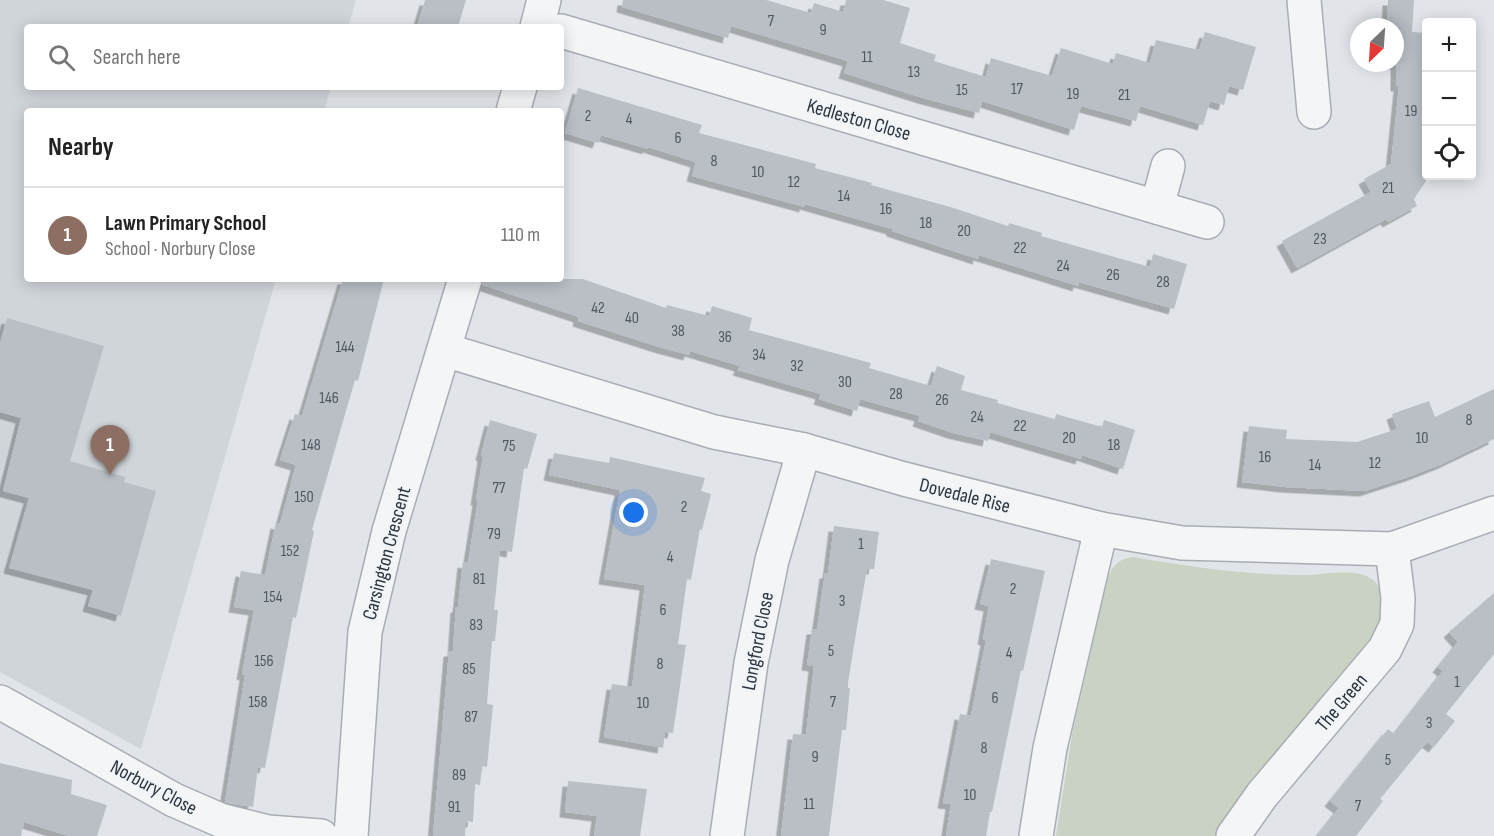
<!DOCTYPE html>
<meta charset="utf-8">
<style>
body{margin:0;font-family:"Sofia Sans Condensed",sans-serif;background:#f2f2f2;color:#222}
.controls{position:absolute;right:18px;top:18px;display:grid;overflow:hidden;border-radius:6px;box-shadow:0 3px 15px #0003}
.controls button{width:54px;height:54px;display:grid;place-items:center;padding:0;border:0;border-bottom:2px solid #e0e0e0;background:#fff;color:#222;font:30px sans-serif}
.compass{position:absolute;left:1350px;top:18px;width:54px;height:54px;border-radius:50%;background:#fff;box-shadow:0 3px 15px #0003;rotate:205deg}
.you{position:absolute;left:634px;top:513px;width:21px;height:21px;margin:-15px;border:4px solid #fff;border-radius:50%;background:#1a73e8;box-shadow:0 0 0 9px #1a73e833}
.badge{display:grid;place-items:center;width:39px;height:39px;border-radius:50%;background:#b45309;color:#fff;font-size:20px;font-weight:700}
.pin{position:absolute;translate:-50% -50px;filter:drop-shadow(0 2px 3px #0008)}
.pin::after{content:'';position:absolute;top:32px;width:21px;height:18px;background:inherit;clip-path:polygon(0 0,100% 0,50% 100%)}
.list{margin:0;padding:0;list-style:none}
h2{display:flex;justify-content:space-between;align-items:center;height:78px;margin:0;padding:0 24px;font-size:26px}
h2 small{font-size:20px;font-weight:400;color:#767676}
.list li{display:grid;grid-template-columns:39px 1fr auto;gap:18px;align-items:center;box-sizing:border-box;height:96px;padding:0 24px;border-top:2px solid #e0e0e0}
.list b{display:block;font-size:22px;white-space:nowrap}
.list p{margin:0;font-size:20px;white-space:nowrap;color:#767676}
.list em{font-size:20px;font-style:normal;color:#767676}
.icon{flex:none;width:33px;height:33px;fill:none;stroke:currentColor;stroke-width:2;stroke-linecap:round;stroke-linejoin:round}
.map{position:relative;flex:none;width:1494px;height:836px;overflow:hidden}
.search{position:absolute;background:#fff;box-shadow:0 3px 15px #0003;left:24px;top:24px;width:540px;height:66px;display:flex;align-items:center;gap:15px;box-sizing:border-box;padding:0 21px;border-radius:6px;color:#767676;font-size:22px}
.panel{position:absolute;background:#fff;box-shadow:0 3px 15px #0003;left:24px;top:108px;width:540px;height:174px;border-radius:6px}
.map>svg:first-child{display:block}
.built{fill:#d0d5da}
.green{fill:#c9d2c3}
.building{fill:#b9bfc5;filter:url(#shadow)}
.lines{fill:none;stroke-linecap:round;stroke-linejoin:round}
.minor-casing{stroke:#a7adb3;stroke-width:36}
.minor{stroke:#f4f5f7;stroke-width:33}
.labels{text-anchor:middle;stroke-width:4.5;stroke-linejoin:round;paint-order:stroke}
.number-label{font-size:16px;fill:#4e5860}
.street-label{font-size:20px;fill:#2b353f;stroke:#f1f4f6}
</style>
<div class="map">
<svg width="1494" height="836" viewBox="0 0 1494 836">
<defs>
<filter id="shadow"><feDropShadow dx="-5.5" dy="5.5" stdDeviation="0" flood-color="#0004"/></filter>
</defs>
<rect width="100%" height="100%" fill="#e1e5e9"/>
<path class="built" d="M0,0H356L348,27H27V87H331L324,111H27V279H276L141,749L0,672Z"/>
<path class="green" d="M1133,557C1191,567 1251,576 1310,575C1328,574 1358,568 1373,580C1389,594 1383,618 1376,635L1220,836H1056L1072,735L1107,580C1113,566 1117,559 1133,557Z"/>
<g class="building">
<path d="M425,0H466L458,27H417Z"/>
<path d="M623,0H766L811,13L814,3L843,12L846,0H883L910,8L900,43L936,55L934,61L986,77L991,58L1052,76L1061,48L1113,64L1116,53L1150,63L1156,40L1199,50L1205,32L1256,47L1243,90L1229,86L1224,105L1210,101L1203,125L1140,106L1136,121L1081,106L1074,130L982,101L979,113L923,98L844,73L848,61L731,26L728,38L622,7Z"/>
<path d="M1388,0H1414L1412,32L1426,33V181L1414,199L1417,206L1388,222L1386,219L1297,268L1282,241L1371,192L1364,179L1391,164L1399,86H1396V64L1385,63H1395V27H1387Z"/>
<path d="M578,88L702,125L699,133L816,164L815,168L872,183L871,185L954,208L1008,226L1009,223L1042,233L1041,236L1150,267L1153,254L1187,264L1174,309L1079,282L1078,286L979,255L978,259L892,231V229L805,204V207L692,176L696,162L648,147V149L601,135L598,143L565,133Z"/>
<path d="M343,279H384L358,381L355,380L341,428L312,530L314,531L296,618L293,617L265,768L258,767L253,807L239,805L225,802L245,675L242,674L254,610L234,607L241,571L265,575L276,523L280,524L296,465L280,460L295,414L302,416Z"/>
<path d="M483,279H583L666,308L667,305L709,316L712,306L752,318L749,330L871,363L869,368L931,386L937,366L965,376L961,390L998,400L997,403L1055,419L1056,414L1102,427L1104,420L1135,430L1123,469L1082,455L1081,459L990,432L988,441L953,433L918,421L920,416L860,399L857,411L819,399L821,394L738,370L740,366L690,351L689,355L659,347L578,321L579,317L483,285Z"/>
<path d="M7,318L104,346L70,461L125,477L124,482L156,491L121,616L88,606L93,590L9,568L29,498L3,491L21,418L0,412V343Z"/>
<path d="M1494,389V439L1442,464L1411,476L1365,491L1285,487L1242,482L1249,426L1287,430L1286,439L1357,442L1397,429L1392,414L1429,401L1435,417Z"/>
<path d="M490,420L537,434L527,469L524,468L512,552L500,550L494,610H498L495,641H492L487,704L493,705L487,767L482,766L480,785L475,784L473,822L466,821L465,836H433L449,651H453L456,607H458L463,562L468,563L478,500H476L483,456L481,455Z"/>
<path d="M554,453L609,463L610,457L705,478L701,491L711,494L702,530L700,529L691,580L687,579L678,644L686,645L673,733L665,732L663,748L604,737L612,684L632,687L645,585L604,579L620,490L549,475Z"/>
<path d="M834,526L879,532L874,569H867L857,627L848,683V688H850L846,730H842L829,836H781L793,734L806,735L814,666L807,665L812,629H817L825,573H828Z"/>
<path d="M991,559L1045,571L1023,671L1021,670L992,812H990L986,836H946L951,804L943,803L960,714L971,716L986,640L983,639L989,606L980,604Z"/>
<path d="M1494,593V654L1446,714L1455,721L1434,747L1427,742L1380,799L1383,801L1356,836H1317L1339,808L1330,801L1388,729L1394,734L1443,671L1438,667L1458,642L1449,632Z"/>
<path d="M0,763L72,780L71,794L107,805L97,836H69L24,822L21,836H0Z"/>
<path d="M568,781L647,789L640,836H594L597,816L565,812Z"/>
</g>
<g class="lines">
<defs>
<g id="minor">
<path d="M1304,0L1314,112"/>
<path d="M537,27L544,0"/>
<path d="M561,31L1207,222"/>
<path d="M513,111L520,87"/>
<path d="M1157,207L1168,166"/>
<path d="M445,350L714,432L804,450L904,479L1101,529L1182,543L1392,549L1494,513"/>
<path d="M0,702L174,800L220,820L268,832L321,836"/>
<path d="M351,836L365,632L389,531L465,279"/>
<path d="M727,836L751,663L772,560L804,450"/>
<path d="M1036,836L1050,748L1101,529"/>
<path d="M1233,836L1262,795L1385,649L1397,624L1398,598L1392,549"/>
</g>
</defs>
<use href="#minor" class="minor-casing"/>
<use href="#minor" class="minor"/>
</g>
<g class="labels">
<g class="number-label">
<text x="771" y="26">7</text>
<text x="823" y="35">9</text>
<text x="867" y="62">11</text>
<text x="914" y="77">13</text>
<text x="1017" y="94">17</text>
<text x="962" y="95">15</text>
<text x="1073" y="99">19</text>
<text x="1124" y="100">21</text>
<text x="1411" y="116">19</text>
<text x="588" y="121">2</text>
<text x="629" y="124">4</text>
<text x="678" y="143">6</text>
<text x="714" y="166">8</text>
<text x="758" y="177">10</text>
<text x="794" y="187">12</text>
<text x="1388" y="193">21</text>
<text x="844" y="201">14</text>
<text x="886" y="214">16</text>
<text x="926" y="228">18</text>
<text x="964" y="236">20</text>
<text x="1320" y="244">23</text>
<text x="1020" y="253">22</text>
<text x="1063" y="271">24</text>
<text x="1113" y="280">26</text>
<text x="1163" y="287">28</text>
<text x="598" y="313">42</text>
<text x="632" y="323">40</text>
<text x="678" y="336">38</text>
<text x="725" y="342">36</text>
<text x="345" y="352">144</text>
<text x="759" y="360">34</text>
<text x="797" y="371">32</text>
<text x="845" y="387">30</text>
<text x="896" y="399">28</text>
<text x="329" y="403">146</text>
<text x="942" y="405">26</text>
<text x="977" y="422">24</text>
<text x="1469" y="425">8</text>
<text x="1020" y="431">22</text>
<text x="1069" y="443">20</text>
<text x="1422" y="443">10</text>
<text x="311" y="450">148</text>
<text x="1114" y="450">18</text>
<text x="509" y="451">75</text>
<text x="1265" y="462">16</text>
<text x="1375" y="468">12</text>
<text x="1315" y="470">14</text>
<text x="499" y="493">77</text>
<text x="304" y="502">150</text>
<text x="684" y="512">2</text>
<text x="494" y="539">79</text>
<text x="861" y="549">1</text>
<text x="290" y="556">152</text>
<text x="670" y="562">4</text>
<text x="479" y="584">81</text>
<text x="1013" y="594">2</text>
<text x="273" y="602">154</text>
<text x="842" y="606">3</text>
<text x="663" y="615">6</text>
<text x="476" y="630">83</text>
<text x="831" y="656">5</text>
<text x="1009" y="658">4</text>
<text x="264" y="666">156</text>
<text x="660" y="669">8</text>
<text x="469" y="674">85</text>
<text x="1457" y="687">1</text>
<text x="995" y="703">6</text>
<text x="258" y="707">158</text>
<text x="833" y="707">7</text>
<text x="643" y="708">10</text>
<text x="471" y="722">87</text>
<text x="1429" y="728">3</text>
<text x="984" y="753">8</text>
<text x="815" y="762">9</text>
<text x="1388" y="765">5</text>
<text x="459" y="780">89</text>
<text x="970" y="800">10</text>
<text x="809" y="809">11</text>
<text x="1358" y="811">7</text>
<text x="454" y="812">91</text>
</g>
<g class="street-label">
<text transform="translate(859 119) rotate(16)" y="7">Kedleston Close</text>
<text transform="translate(965 495) rotate(14)" y="7">Dovedale Rise</text>
<text transform="translate(386 553) rotate(-75)" y="7">Carsington Crescent</text>
<text transform="translate(757 641) rotate(-79)" y="7">Longford Close</text>
<text transform="translate(1341 702) rotate(-50)" y="7">The Green</text>
<text transform="translate(154 787) rotate(28)" y="7">Norbury Close</text>
</g>
</g>
</svg>
<div class="controls">
<button>+</button>
<button>−</button>
<button><svg class="icon" aria-label="locate" viewBox="0 0 24 24"><circle cx="12" cy="12" r="6"/><path d="M12 2v4M12 18v4M2 12h4M18 12h4"/></svg></button>
</div>
<svg class="compass" viewBox="-18 -18 36 36"><path d="M0-13l5 13h-10z" fill="#e53935"/><path d="M0 13l5-13h-10z" fill="#767676"/></svg>
<div class="you"></div>
<div class="pin badge" style="left:110px;top:475px;background:#8d6e63">1</div>
<div class="search"><svg class="icon" aria-label="search" viewBox="0 0 24 24"><circle cx="10" cy="10" r="6"/><path d="M15 15l6 6"/></svg>Search here</div>
<section class="panel">
<h2>Nearby<small></small></h2>
<ul class="list">
<li><span class="badge" style="background:#8d6e63">1</span><div><b>Lawn Primary School</b><p>School · Norbury Close</p></div><em>110 m</em></li>
</ul>
</section>
</div>
